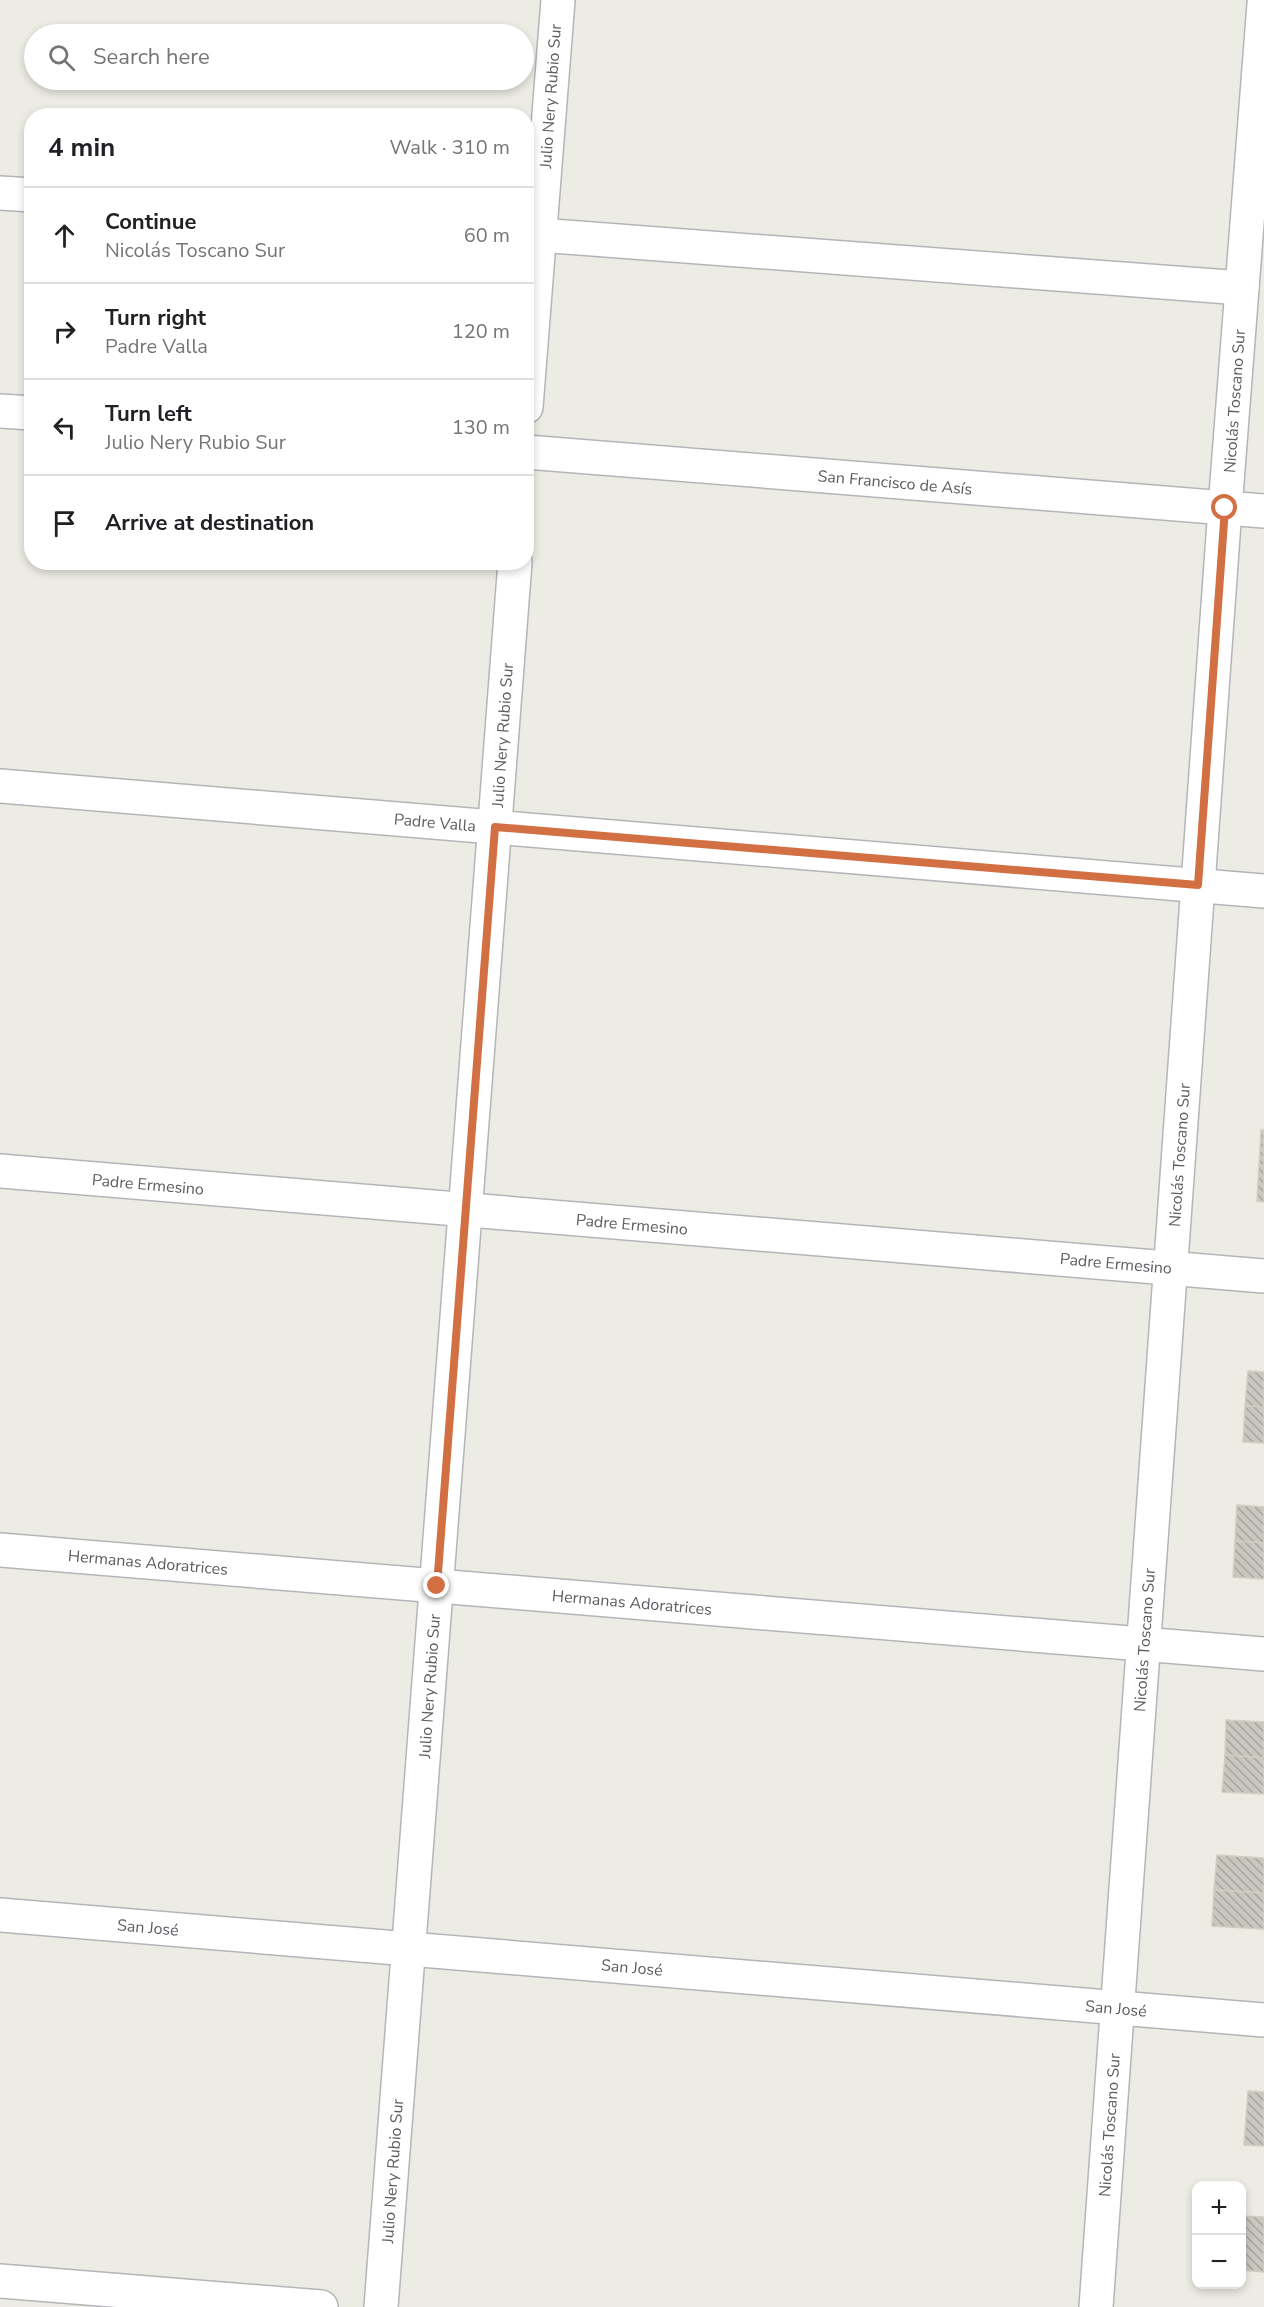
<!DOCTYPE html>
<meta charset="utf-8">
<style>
body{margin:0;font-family:"Nunito Sans",sans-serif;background:#f6f6f6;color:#202124}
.controls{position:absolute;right:18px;bottom:18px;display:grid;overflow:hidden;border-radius:12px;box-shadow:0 3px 9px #0003}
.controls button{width:54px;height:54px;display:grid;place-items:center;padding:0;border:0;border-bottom:2px solid #e0e0e0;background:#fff;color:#202124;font:30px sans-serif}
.stop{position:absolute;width:18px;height:18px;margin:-14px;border:4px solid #d37043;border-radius:50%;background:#fff}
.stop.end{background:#d37043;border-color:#fff;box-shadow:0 2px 6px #0008}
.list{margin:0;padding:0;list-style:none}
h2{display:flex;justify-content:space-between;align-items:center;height:78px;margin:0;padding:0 24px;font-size:26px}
h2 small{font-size:20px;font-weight:400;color:#757577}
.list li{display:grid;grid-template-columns:39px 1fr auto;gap:18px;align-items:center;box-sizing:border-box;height:96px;padding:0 24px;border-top:2px solid #e0e0e0}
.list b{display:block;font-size:22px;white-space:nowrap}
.list p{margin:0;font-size:20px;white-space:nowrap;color:#757577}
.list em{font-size:20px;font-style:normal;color:#757577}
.icon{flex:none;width:33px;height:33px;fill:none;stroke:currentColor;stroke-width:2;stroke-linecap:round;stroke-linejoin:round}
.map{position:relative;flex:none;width:1264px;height:2307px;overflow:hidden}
.search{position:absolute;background:#fff;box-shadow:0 3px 9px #0003;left:24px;top:24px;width:510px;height:66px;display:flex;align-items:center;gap:15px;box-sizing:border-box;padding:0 21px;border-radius:33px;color:#757577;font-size:22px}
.panel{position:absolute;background:#fff;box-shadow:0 3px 9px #0003;left:24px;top:108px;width:510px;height:462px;border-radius:24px}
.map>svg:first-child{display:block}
.building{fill:url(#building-back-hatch);stroke:#d0cfc3;stroke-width:1.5}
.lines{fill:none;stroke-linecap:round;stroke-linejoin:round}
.minor-casing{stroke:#b4b5b9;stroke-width:36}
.tertiary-casing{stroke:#b4b5b9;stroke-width:36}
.minor{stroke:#fff;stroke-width:33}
.tertiary{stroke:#fff;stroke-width:33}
.route{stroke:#d37043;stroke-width:8}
.labels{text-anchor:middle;stroke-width:4.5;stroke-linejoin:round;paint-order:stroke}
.street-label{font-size:16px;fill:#5c5d62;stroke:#fff}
</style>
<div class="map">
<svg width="1264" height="2307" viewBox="0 0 1264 2307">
<defs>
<pattern id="building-back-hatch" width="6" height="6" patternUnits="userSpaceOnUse" patternTransform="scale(1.5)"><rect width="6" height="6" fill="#c8c7c0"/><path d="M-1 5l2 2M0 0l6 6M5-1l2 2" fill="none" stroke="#a6a59f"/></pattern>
</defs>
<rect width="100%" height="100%" fill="#ecece4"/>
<g class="building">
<path d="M1261,1130H1264V1166L1259,1165Z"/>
<path d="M1259,1165L1264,1166V1202L1257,1201Z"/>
<path d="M1248,1371L1264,1372V1407L1245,1406Z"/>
<path d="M1245,1406L1264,1407V1443L1243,1442Z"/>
<path d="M1237,1505L1264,1507V1543L1235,1541Z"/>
<path d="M1235,1541L1264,1543V1579L1233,1577Z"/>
<path d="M1226,1720L1264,1722V1758L1225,1755Z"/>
<path d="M1225,1755L1264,1758V1794L1222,1792Z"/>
<path d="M1217,1855L1264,1858V1893L1214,1890Z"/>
<path d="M1214,1890L1264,1893V1929L1212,1926Z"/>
<path d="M1248,2091L1264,2092V2146L1244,2145Z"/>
<path d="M1242,2216L1264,2217V2272L1242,2270Z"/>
</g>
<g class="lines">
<defs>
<g id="minor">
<path d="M0,193L32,195"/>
<path d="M526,234L1242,288"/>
<path d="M526,407L558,0"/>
<path d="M0,786L1264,891"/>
<path d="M0,1171L1264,1276"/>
<path d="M0,1550L1264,1654"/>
<path d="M0,1915L1264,2020"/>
<path d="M0,2281L321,2307"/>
<path d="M381,2307L515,562"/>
<path d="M1096,2307L1225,508"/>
</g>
<g id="tertiary">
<path d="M0,411L32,413"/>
<path d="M526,452L1264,511"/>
<path d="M1225,508L1264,4"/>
</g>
</defs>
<use href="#minor" class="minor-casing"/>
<use href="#tertiary" class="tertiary-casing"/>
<use href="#minor" class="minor"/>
<use href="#tertiary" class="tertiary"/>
</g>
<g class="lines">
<path class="route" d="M437,1586L495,827L1198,885L1225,508"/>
</g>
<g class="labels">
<g class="street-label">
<text transform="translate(550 96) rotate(-86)" y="6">Julio Nery Rubio Sur</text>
<text transform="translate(1234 401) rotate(-86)" y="6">Nicolás Toscano Sur</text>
<text transform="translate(895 482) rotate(5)" y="6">San Francisco de Asís</text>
<text transform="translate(502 735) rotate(-86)" y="6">Julio Nery Rubio Sur</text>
<text transform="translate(435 822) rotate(5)" y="6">Padre Valla</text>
<text transform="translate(1179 1155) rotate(-86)" y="6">Nicolás Toscano Sur</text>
<text transform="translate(148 1184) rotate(5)" y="6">Padre Ermesino</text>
<text transform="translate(632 1224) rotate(5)" y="6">Padre Ermesino</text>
<text transform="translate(1116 1263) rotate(5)" y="6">Padre Ermesino</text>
<text transform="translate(148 1562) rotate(5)" y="6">Hermanas Adoratrices</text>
<text transform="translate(632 1602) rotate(5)" y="6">Hermanas Adoratrices</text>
<text transform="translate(1144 1640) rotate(-86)" y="6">Nicolás Toscano Sur</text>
<text transform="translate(429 1686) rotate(-86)" y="6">Julio Nery Rubio Sur</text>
<text transform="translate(148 1927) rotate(5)" y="6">San José</text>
<text transform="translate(632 1967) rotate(5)" y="6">San José</text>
<text transform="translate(1116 2008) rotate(5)" y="6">San José</text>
<text transform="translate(1109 2125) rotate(-86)" y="6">Nicolás Toscano Sur</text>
<text transform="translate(392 2171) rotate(-86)" y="6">Julio Nery Rubio Sur</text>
</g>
</g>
</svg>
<div class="controls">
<button>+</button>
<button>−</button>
</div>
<div class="stop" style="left:1225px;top:508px"></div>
<div class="stop end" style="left:437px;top:1586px"></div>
<div class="search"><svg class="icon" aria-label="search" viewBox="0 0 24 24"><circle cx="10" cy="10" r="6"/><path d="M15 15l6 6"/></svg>Search here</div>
<section class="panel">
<h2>4 min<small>Walk · 310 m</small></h2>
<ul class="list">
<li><svg class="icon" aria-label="ahead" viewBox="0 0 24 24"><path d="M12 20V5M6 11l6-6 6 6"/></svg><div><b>Continue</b><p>Nicolás Toscano Sur</p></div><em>60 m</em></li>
<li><svg class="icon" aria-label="right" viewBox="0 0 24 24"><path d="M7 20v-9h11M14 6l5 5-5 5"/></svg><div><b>Turn right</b><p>Padre Valla</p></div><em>120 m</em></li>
<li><svg class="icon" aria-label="left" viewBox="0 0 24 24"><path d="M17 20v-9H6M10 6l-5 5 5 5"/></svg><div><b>Turn left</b><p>Julio Nery Rubio Sur</p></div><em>130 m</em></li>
<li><svg class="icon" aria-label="arrive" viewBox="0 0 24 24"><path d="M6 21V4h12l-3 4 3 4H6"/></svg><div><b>Arrive at destination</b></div></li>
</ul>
</section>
</div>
